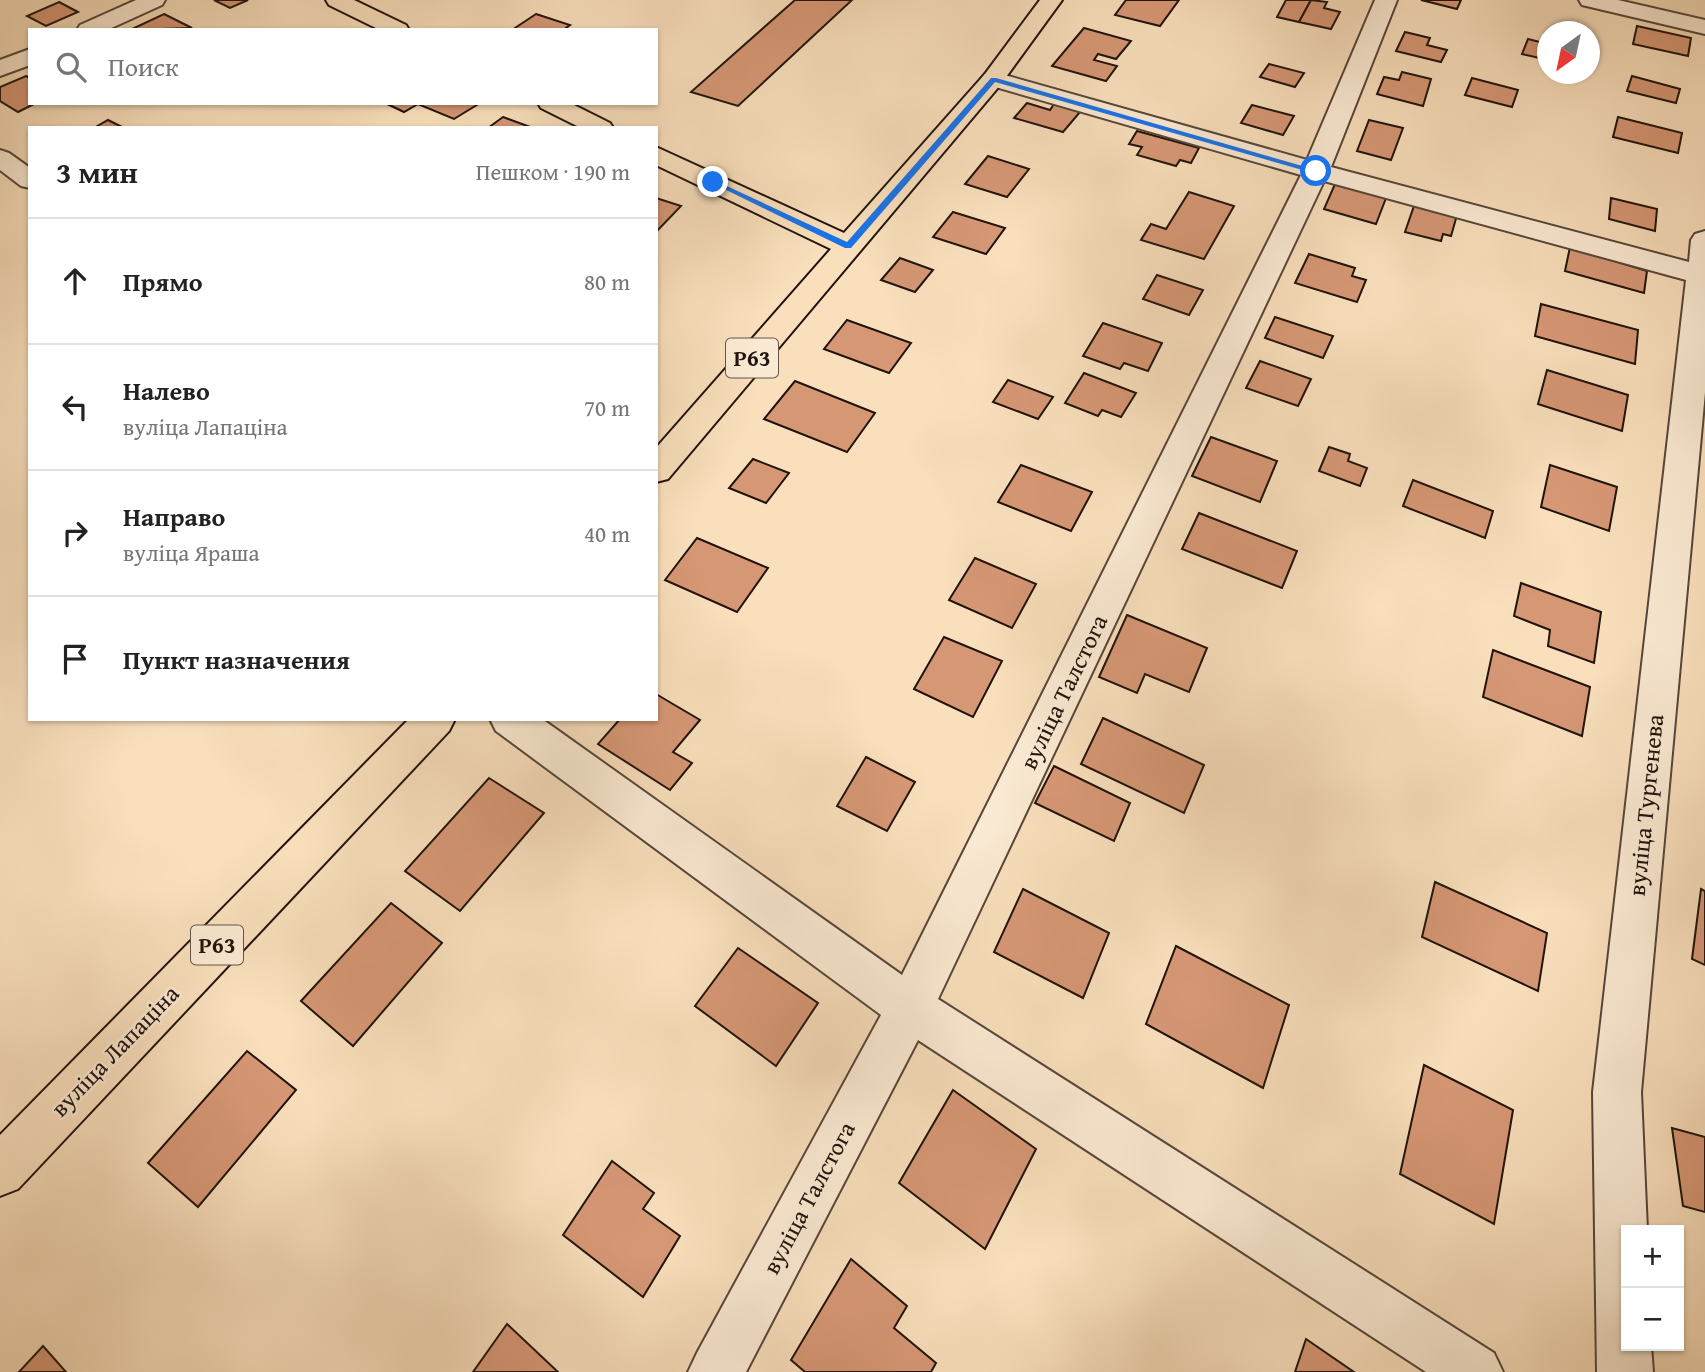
<!DOCTYPE html>
<html lang="ru">
<meta charset="utf-8">
<style>
body{margin:0;font-family:"Gentium Book Plus",serif;background:#f2f2f2;color:#222}
.controls{position:absolute;right:21px;bottom:21px;display:grid;overflow:hidden;border-radius:0px;box-shadow:0 2px 5px #0004}
.controls button{width:63px;height:63px;display:grid;place-items:center;padding:0;border:0;border-bottom:2px solid #e0e0e0;background:#fff;color:#222;font:35px sans-serif}
.compass{position:absolute;left:1537px;top:21px;width:63px;height:63px;border-radius:50%;background:#fff;box-shadow:0 2px 5px #0004;rotate:213deg}
.stop{position:absolute;width:21px;height:21px;margin:-16px;border:5px solid #1a73e8;border-radius:50%;background:#fff}
.stop.end{background:#1a73e8;border-color:#fff;box-shadow:0 2px 7px #0008}
.list{margin:0;padding:0;list-style:none}
h2{display:flex;justify-content:space-between;align-items:center;height:91px;margin:0;padding:0 28px;font-size:30px}
h2 small{font-size:23px;font-weight:400;color:#767676}
.list li{display:grid;grid-template-columns:46px 1fr auto;gap:21px;align-items:center;box-sizing:border-box;height:126px;padding:0 28px;border-top:2px solid #e0e0e0}
.list b{display:block;font-size:26px;white-space:nowrap}
.list p{margin:0;font-size:23px;white-space:nowrap;color:#767676}
.list em{font-size:23px;font-style:normal;color:#767676}
.icon{flex:none;width:38px;height:38px;fill:none;stroke:currentColor;stroke-width:2;stroke-linecap:round;stroke-linejoin:round}
.map{position:relative;flex:none;width:1705px;height:1372px;overflow:hidden}
.search{position:absolute;background:#fff;box-shadow:0 2px 5px #0004;left:28px;top:28px;width:630px;height:77px;display:flex;align-items:center;gap:18px;box-sizing:border-box;padding:0 24px;border-radius:0px;color:#767676;font-size:26px}
.panel{position:absolute;background:#fff;box-shadow:0 2px 5px #0004;left:28px;top:126px;width:630px;height:595px;border-radius:0px}
.map>svg:first-child{display:block}
.building{fill:#d69775;stroke:#20130d;stroke-width:2}
.lines{fill:none;stroke-linecap:round;stroke-linejoin:round}
.minor-casing{stroke:#564639;stroke-width:4}
.major-casing{stroke:#20130d;stroke-width:4}
.minor{fill:#fbead3;fill-rule:evenodd}
.major{fill:#f9dfbc;fill-rule:evenodd}
.route{fill:#1a73e8}
.labels{text-anchor:middle;stroke-width:5;stroke-linejoin:round;paint-order:stroke}
.shield{fill:#fbead3;stroke:#625448;stroke-width:2}
.shield-label{font-size:23px;font-weight:bold;fill:#20130d}
.street-label{font-size:24px;fill:#20130d;stroke:#fbead3}
</style>
<div class="map">
<svg width="1705" height="1372" viewBox="0 0 1705 1372">
<rect width="100%" height="100%" fill="#f9dfbc"/>
<filter id="stains"><feTurbulence type="fractalNoise" baseFrequency=".00286" numOctaves="4"/><feColorMatrix values="0 0 0 0 .2 0 0 0 0 .09 0 0 0 0 .02 0 0 0 .5 -.17"/></filter>
<radialGradient id="worn" r=".72"><stop offset=".6" stop-color="#630" stop-opacity="0"/><stop offset="1" stop-color="#630" stop-opacity=".3"/></radialGradient>
<g class="building">
<path d="M214,0H248L230,8Z"/>
<path d="M795,0H852L738,106L691,92Z"/>
<path d="M1126,0H1179L1160,26L1115,15Z"/>
<path d="M1286,0H1311L1299,22L1277,17Z"/>
<path d="M1311,0L1327,2L1324,8L1340,12L1331,29L1299,22Z"/>
<path d="M1421,0H1461L1457,9Z"/>
<path d="M59,2L78,12L46,26L27,16Z"/>
<path d="M164,14L192,28L130,30Z"/>
<path d="M536,14L570,25L563,30H512Z"/>
<path d="M1637,26L1691,38L1688,56L1633,44Z"/>
<path d="M1084,28L1131,41L1116,59L1098,54L1094,60L1117,66L1106,81L1052,66Z"/>
<path d="M1405,32L1430,38L1427,45L1447,50L1441,62L1396,51Z"/>
<path d="M1528,39L1548,44V60L1522,54Z"/>
<path d="M1269,64L1304,73L1295,87L1260,77Z"/>
<path d="M1402,72L1431,79L1423,106L1377,94L1384,77L1399,80Z"/>
<path d="M26,76L30,78V103H36L18,112L0,101V87Z"/>
<path d="M1632,76L1680,89L1676,103L1627,91Z"/>
<path d="M1472,78L1518,90L1512,107L1465,95Z"/>
<path d="M385,103H480L454,119L418,104L404,112Z"/>
<path d="M1027,103L1050,110L1054,104L1080,112L1063,132L1014,118Z"/>
<path d="M1252,105L1294,116L1283,135L1241,123Z"/>
<path d="M503,117L533,128H488Z"/>
<path d="M1618,117L1682,133L1678,153L1613,137Z"/>
<path d="M108,120L124,128H94Z"/>
<path d="M1369,120L1403,128L1391,160L1357,151Z"/>
<path d="M1137,131L1199,148L1191,163L1180,160L1176,166L1137,155L1142,147L1129,144Z"/>
<path d="M988,156L1029,169L1007,197L965,184Z"/>
<path d="M1335,184L1386,198L1376,224L1324,209Z"/>
<path d="M1189,192L1234,206L1204,259L1141,240L1151,224L1166,229Z"/>
<path d="M656,198L681,206L656,232Z"/>
<path d="M1611,198L1657,209L1655,231L1609,219Z"/>
<path d="M1415,203L1457,215L1451,236L1443,234L1441,241L1405,232Z"/>
<path d="M953,212L1005,228L986,254L933,237Z"/>
<path d="M1570,247L1647,271L1644,293L1565,271Z"/>
<path d="M1309,254L1355,268L1352,276L1366,280L1357,302L1295,283Z"/>
<path d="M900,258L933,270L915,292L881,280Z"/>
<path d="M1157,275L1203,290L1189,315L1143,299Z"/>
<path d="M1541,304L1638,330L1635,364L1535,336Z"/>
<path d="M1275,317L1333,336L1323,358L1265,338Z"/>
<path d="M847,320L911,343L889,373L824,349Z"/>
<path d="M1103,323L1162,343L1148,371L1124,363L1120,369L1083,356Z"/>
<path d="M1260,361L1311,379L1298,406L1246,388Z"/>
<path d="M1547,370L1628,395L1622,431L1538,404Z"/>
<path d="M1084,373L1136,393L1121,417L1102,410L1098,416L1065,403Z"/>
<path d="M1008,380L1053,397L1038,419L993,402Z"/>
<path d="M795,381L875,413L847,452L764,419Z"/>
<path d="M1211,437L1277,461L1260,502L1192,476Z"/>
<path d="M1329,447L1350,454L1348,461L1367,468L1360,486L1319,471Z"/>
<path d="M753,459L789,473L766,503L729,488Z"/>
<path d="M1021,465L1092,492L1071,531L998,502Z"/>
<path d="M1550,465L1617,487L1609,531L1541,507Z"/>
<path d="M1413,480L1493,511L1485,538L1403,506Z"/>
<path d="M1199,513L1297,551L1282,588L1182,549Z"/>
<path d="M697,538L768,568L737,612L665,580Z"/>
<path d="M975,558L1036,584L1012,628L949,600Z"/>
<path d="M1521,583L1601,612L1594,663L1548,646L1550,630L1514,616Z"/>
<path d="M1127,615L1207,648L1189,692L1145,674L1137,693L1099,677Z"/>
<path d="M944,637L1002,661L973,717L914,689Z"/>
<path d="M1493,650L1590,687L1582,736L1483,697Z"/>
<path d="M656,694L700,720L673,752L692,763L670,790L598,744L620,719H656Z"/>
<path d="M1103,718L1204,765L1184,813L1081,764Z"/>
<path d="M866,757L915,782L887,831L837,806Z"/>
<path d="M1054,766L1130,803L1114,841L1035,803Z"/>
<path d="M489,778L544,813L460,911L405,871Z"/>
<path d="M1435,882L1547,933L1538,991L1422,937Z"/>
<path d="M1023,889L1109,933L1083,998L994,952Z"/>
<path d="M1701,889L1705,891V965L1692,959Z"/>
<path d="M391,903L442,943L353,1046L301,1001Z"/>
<path d="M1176,946L1289,1005L1263,1088L1146,1024Z"/>
<path d="M738,948L818,1003L776,1066L695,1006Z"/>
<path d="M247,1051L296,1090L198,1207L148,1163Z"/>
<path d="M1424,1065L1513,1110L1494,1224L1400,1174Z"/>
<path d="M953,1090L1036,1149L985,1249L899,1183Z"/>
<path d="M1672,1128L1705,1137V1212L1683,1206Z"/>
<path d="M612,1161L654,1193L643,1209L680,1236L643,1297L563,1235Z"/>
<path d="M851,1259L907,1306L894,1328L936,1363L931,1372H805L791,1360Z"/>
<path d="M507,1324L558,1372H473Z"/>
<path d="M1306,1339L1354,1372H1295Z"/>
<path d="M43,1346L66,1372H19Z"/>
</g>
<g class="lines">
<defs>
<g id="minor">
<path d="M136,0H165L162,5L107,30H77L80,25Z"/>
<path d="M1375,0H1397L1331,167L1689,262L1691,240L1695,234L1705,231V392L1641,1092L1647,1230H1626V1346H1651L1653,1372H1597L1593,1092L1686,280L1324,181L938,999L1494,1353L1503,1372H1426L918,1040L746,1372H688L697,1353L881,1015L496,731L490,719H542L902,975L1301,175L985,84L981,79L985,74H1001L1307,160Z"/>
<path d="M1579,0H1618L1705,20V34L1582,5Z"/>
<path d="M30,49V65L0,76V60Z"/>
<path d="M0,150L9,153L30,168V188L21,186L0,170Z"/>
</g>
<g id="major">
<path d="M326,0H354L406,25L409,30H380L329,5Z"/>
<path d="M1040,0H1062L1001,84L668,479L656,482V448L831,249L656,165V147L844,233L985,74Z"/>
<path d="M538,103H570L610,123L613,128H581L541,108Z"/>
<path d="M409,719H455L449,731L18,1189L0,1196V1135Z"/>
</g>
</defs>
<use href="#minor" class="minor-casing"/>
<use href="#major" class="major-casing"/>
<use href="#minor" class="minor"/>
<use href="#major" class="major"/>
</g>
<path class="route" d="M991,78H996L1320,171L1313,173L995,82L851,248H845L710,182L716,181L847,242Z"/>
<g class="labels">
<g class="shield">
<rect x="726" y="338.5" width="52" height="39" rx="5"/>
<rect x="191" y="925.5" width="52" height="39" rx="5"/>
</g>
<g class="shield-label">
<text x="752" y="366">Р63</text>
<text x="217" y="953">Р63</text>
</g>
<g class="street-label">
<text transform="translate(1064 692) rotate(-64)" y="8">вуліца Талстога</text>
<text transform="translate(1646 805) rotate(-84)" y="8">вуліца Тургенева</text>
<text transform="translate(115 1051) rotate(-46)" y="8">вуліца Лапаціна</text>
<text transform="translate(809 1198) rotate(-62)" y="8">вуліца Талстога</text>
</g>
</g>
<rect width="100%" height="100%" filter="url(#stains)"/>
<rect width="100%" height="100%" fill="url(#worn)"/>
</svg>
<div class="controls">
<button>+</button>
<button>−</button>
</div>
<svg class="compass" viewBox="-18 -18 36 36"><path d="M0-13l5 13h-10z" fill="#e53935"/><path d="M0 13l5-13h-10z" fill="#767676"/></svg>
<div class="stop" style="left:1316px;top:171px"></div>
<div class="stop end" style="left:713px;top:182px"></div>
<div class="search"><svg class="icon" aria-label="search" viewBox="0 0 24 24"><circle cx="10" cy="10" r="6"/><path d="M15 15l6 6"/></svg>Поиск</div>
<section class="panel">
<h2>3 мин<small>Пешком · 190 m</small></h2>
<ul class="list">
<li><svg class="icon" aria-label="ahead" viewBox="0 0 24 24"><path d="M12 20V5M6 11l6-6 6 6"/></svg><div><b>Прямо</b></div><em>80 m</em></li>
<li><svg class="icon" aria-label="left" viewBox="0 0 24 24"><path d="M17 20v-9H6M10 6l-5 5 5 5"/></svg><div><b>Налево</b><p>вуліца Лапаціна</p></div><em>70 m</em></li>
<li><svg class="icon" aria-label="right" viewBox="0 0 24 24"><path d="M7 20v-9h11M14 6l5 5-5 5"/></svg><div><b>Направо</b><p>вуліца Яраша</p></div><em>40 m</em></li>
<li><svg class="icon" aria-label="arrive" viewBox="0 0 24 24"><path d="M6 21V4h12l-3 4 3 4H6"/></svg><div><b>Пункт назначения</b></div></li>
</ul>
</section>
</div>
